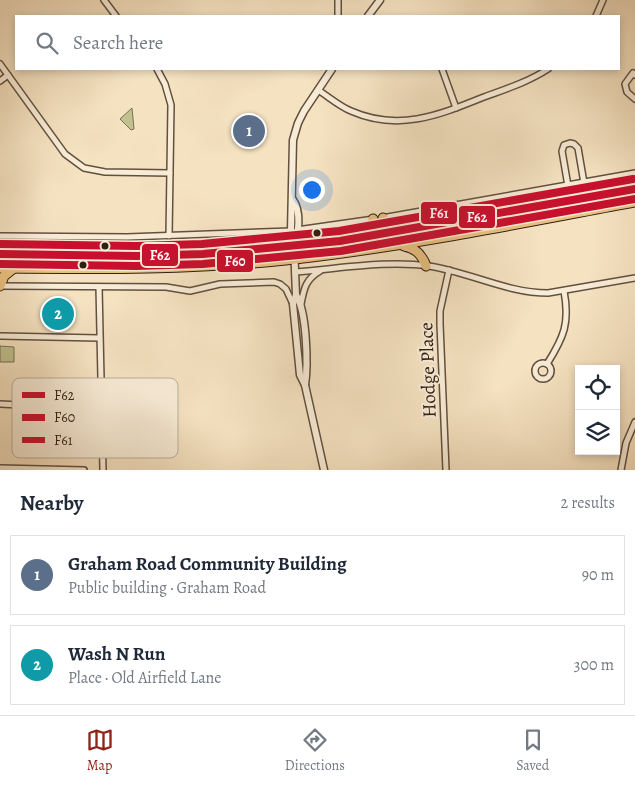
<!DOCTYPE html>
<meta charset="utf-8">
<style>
body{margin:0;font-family:Alegreya,serif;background:#f6f6f7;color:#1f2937}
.controls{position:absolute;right:15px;bottom:15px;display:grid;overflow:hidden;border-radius:0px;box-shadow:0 2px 8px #0003}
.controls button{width:45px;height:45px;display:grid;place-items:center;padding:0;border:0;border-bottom:1px solid #e0e1e3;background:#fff;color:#1f2937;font:25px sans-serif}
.you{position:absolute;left:311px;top:189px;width:18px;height:18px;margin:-12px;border:4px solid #fff;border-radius:50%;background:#1a73e8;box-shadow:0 0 0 8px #1a73e833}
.badge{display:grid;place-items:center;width:32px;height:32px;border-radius:50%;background:#8f2418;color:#fff;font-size:16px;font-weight:700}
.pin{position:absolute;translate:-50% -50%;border:2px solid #fff;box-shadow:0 1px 5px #0006}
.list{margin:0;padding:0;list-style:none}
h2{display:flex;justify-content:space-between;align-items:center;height:65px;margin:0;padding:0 20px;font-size:21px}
h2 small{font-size:16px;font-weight:400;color:#747a83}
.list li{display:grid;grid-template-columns:32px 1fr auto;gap:15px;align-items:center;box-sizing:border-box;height:80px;margin:0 10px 10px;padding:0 10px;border:1px solid #e0e1e3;border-radius:0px}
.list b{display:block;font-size:19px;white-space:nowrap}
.list p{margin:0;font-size:16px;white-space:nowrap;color:#747a83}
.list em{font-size:16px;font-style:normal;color:#747a83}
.icon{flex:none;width:28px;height:28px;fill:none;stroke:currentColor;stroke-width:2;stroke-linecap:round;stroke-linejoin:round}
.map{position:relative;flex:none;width:635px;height:470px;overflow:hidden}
.search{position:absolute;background:#fff;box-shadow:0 2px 8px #0003;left:15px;right:15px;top:15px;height:55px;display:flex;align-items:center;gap:12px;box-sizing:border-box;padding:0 18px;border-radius:0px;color:#747a83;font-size:19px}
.sheet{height:245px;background:#fff}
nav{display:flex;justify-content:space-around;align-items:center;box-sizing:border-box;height:70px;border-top:1px solid #e0e1e3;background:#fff;font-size:14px;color:#747a83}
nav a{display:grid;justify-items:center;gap:2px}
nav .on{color:#8f2418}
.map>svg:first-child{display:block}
.park{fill:#c1c290;stroke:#797052}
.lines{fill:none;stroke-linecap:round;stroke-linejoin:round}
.minor-casing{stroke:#62503f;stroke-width:8}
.tertiary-casing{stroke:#62503f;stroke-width:9}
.trunk-casing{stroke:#311f14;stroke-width:11}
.minor{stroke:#f8ecd7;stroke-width:5}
.tertiary{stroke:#f8ecd7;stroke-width:6}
.trunk{stroke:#eac180;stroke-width:9}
.bus-1-casing{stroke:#f8ecd7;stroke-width:11}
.bus-2-casing{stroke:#f8ecd7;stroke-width:11}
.bus-3-casing{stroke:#f8ecd7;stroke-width:11}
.bus-1{stroke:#c8102e;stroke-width:8}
.bus-2{stroke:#c8102e;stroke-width:8}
.bus-3{stroke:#c8102e;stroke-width:8}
.bus-dot{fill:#311f14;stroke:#f8ecd7;stroke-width:2}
.labels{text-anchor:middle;stroke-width:4;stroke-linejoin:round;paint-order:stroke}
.street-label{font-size:19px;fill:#311f14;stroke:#f8ecd7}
.key{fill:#f8ecd7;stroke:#bcae9c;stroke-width:1}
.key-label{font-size:14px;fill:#311f14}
.line-badge{stroke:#f8ecd7;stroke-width:2}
.badge-label{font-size:14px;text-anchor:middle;font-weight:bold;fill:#fff}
</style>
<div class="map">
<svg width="635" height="470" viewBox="0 0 635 470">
<rect width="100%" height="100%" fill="#f5e2c1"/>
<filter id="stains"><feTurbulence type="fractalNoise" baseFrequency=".004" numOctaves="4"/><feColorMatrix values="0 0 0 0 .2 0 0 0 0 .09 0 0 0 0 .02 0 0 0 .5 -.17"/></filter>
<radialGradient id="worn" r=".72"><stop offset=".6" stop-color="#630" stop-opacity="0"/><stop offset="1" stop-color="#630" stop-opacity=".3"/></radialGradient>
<g class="park">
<path d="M132,108L134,129L131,130L120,119Z"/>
<path d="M0,346L14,347V362H0Z"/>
</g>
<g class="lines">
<defs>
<g id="minor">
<path d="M104,0L116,16"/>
<path d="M338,16V0"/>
<path d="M596,16L603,0"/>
<path d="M0,64L65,154L84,168L105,172L170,173"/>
<path d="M157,69L165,84L171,105L169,236"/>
<path d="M442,69L456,108"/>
<path d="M635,75L633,73L625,84L627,92L635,99"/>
<path d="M0,81L8,75"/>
<path d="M318,90C329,97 339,106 351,111C399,132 439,115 484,97C506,89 528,82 548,69"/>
<path d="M568,186L562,151L564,145L570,143L574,144L578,148L584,183"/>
<path d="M382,218L635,173"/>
<path d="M297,230L374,219"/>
<path d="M0,236L127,237L291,231"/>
<path d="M295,272C339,269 385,260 429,266C469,272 507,293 548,293L635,278"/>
<path d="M0,286L166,287L190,291L220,284L274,282L280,284L286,289L293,304"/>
<path d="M99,287L103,470"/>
<path d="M301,304C304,288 306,279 320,271"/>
<path d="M0,336L99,338"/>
<circle cx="543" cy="371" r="8"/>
<path d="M547,364C564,337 570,323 564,291"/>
<path d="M0,404L102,409"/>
<path d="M0,468L84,470"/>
<path d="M446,470L440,324V311L449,270"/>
<path d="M621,470L626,443L635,422"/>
</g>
<g id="tertiary">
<path d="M368,16L380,0"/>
<path d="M293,200C301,211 299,233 294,245"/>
<path d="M296,295C307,312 308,365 305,385"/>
<path d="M324,470L305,385L300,375L293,304L296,295L294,245L291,231L293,140L298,123L304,111L332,69"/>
</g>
<g id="trunk">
<path d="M383,218L390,227L401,230"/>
<path d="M362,237L371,229L373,219"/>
<path d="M404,246C416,248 422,255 426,266"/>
<path d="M0,254L136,256L203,254L340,241L635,189"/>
<path d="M0,268C99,269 197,270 295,259C409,246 522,223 635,202"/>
<path d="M0,286L4,276L14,268"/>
</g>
</defs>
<use href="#minor" class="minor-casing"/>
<use href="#tertiary" class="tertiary-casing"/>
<use href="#trunk" class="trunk-casing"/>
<use href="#minor" class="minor"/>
<use href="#tertiary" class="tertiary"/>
<use href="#trunk" class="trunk"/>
<defs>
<path id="bus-1" d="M0,254L136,256L203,254L340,241L635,189"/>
<path id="bus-2" d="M0,264L136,266L203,264L341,251L635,199"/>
<path id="bus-3" d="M0,244L136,246L202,244L339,231L633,179"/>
</defs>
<use href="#bus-1" class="bus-1-casing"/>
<use href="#bus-2" class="bus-2-casing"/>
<use href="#bus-3" class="bus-3-casing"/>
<use href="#bus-1" class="bus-1"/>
<use href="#bus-2" class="bus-2"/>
<use href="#bus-3" class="bus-3"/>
</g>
<g class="bus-dot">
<circle cx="317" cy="233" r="4.5"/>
<circle cx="105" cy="246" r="4.5"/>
<circle cx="83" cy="265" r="4.5"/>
</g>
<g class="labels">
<g class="street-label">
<text transform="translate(427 370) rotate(-92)" y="7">Hodge Place</text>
</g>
</g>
<rect x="12" y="378" width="166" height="80" rx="8" class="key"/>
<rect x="22" y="392" width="23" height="6" fill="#c8102e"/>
<rect x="22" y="414" width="23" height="7" fill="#c8102e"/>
<rect x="22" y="437" width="23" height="6" fill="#c8102e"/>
<g class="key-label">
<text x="54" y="400">F62</text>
<text x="54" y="422">F60</text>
<text x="54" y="445">F61</text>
</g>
<g class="line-badge">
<rect x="420" y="201" width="38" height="24" rx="5" fill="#c8102e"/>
<rect x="458" y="205" width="38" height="24" rx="5" fill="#c8102e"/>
<rect x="141" y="243" width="38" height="24" rx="5" fill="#c8102e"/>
<rect x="216" y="249" width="38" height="24" rx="5" fill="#c8102e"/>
</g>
<g class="badge-label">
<text x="439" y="218">F61</text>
<text x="477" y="222">F62</text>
<text x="160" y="260">F62</text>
<text x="235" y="266">F60</text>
</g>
<rect width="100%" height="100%" filter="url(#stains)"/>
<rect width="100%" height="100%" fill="url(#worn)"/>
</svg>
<div class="controls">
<button><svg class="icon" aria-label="locate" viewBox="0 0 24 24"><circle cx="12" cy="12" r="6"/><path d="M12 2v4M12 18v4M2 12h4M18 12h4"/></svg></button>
<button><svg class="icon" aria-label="layers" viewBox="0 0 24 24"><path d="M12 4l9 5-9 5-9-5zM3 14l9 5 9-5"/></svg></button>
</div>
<div class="you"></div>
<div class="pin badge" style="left:249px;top:131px;background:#5c6f8a">1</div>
<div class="pin badge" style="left:58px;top:314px;background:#0f9aa8">2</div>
<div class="search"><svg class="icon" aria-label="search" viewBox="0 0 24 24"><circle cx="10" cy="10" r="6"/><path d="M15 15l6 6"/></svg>Search here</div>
</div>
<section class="sheet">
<h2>Nearby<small>2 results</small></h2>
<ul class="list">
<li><span class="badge" style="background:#5c6f8a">1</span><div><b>Graham Road Community Building</b><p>Public building · Graham Road</p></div><em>90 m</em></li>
<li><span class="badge" style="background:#0f9aa8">2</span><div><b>Wash N Run</b><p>Place · Old Airfield Lane</p></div><em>300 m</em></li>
</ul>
</section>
<nav>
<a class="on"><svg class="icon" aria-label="map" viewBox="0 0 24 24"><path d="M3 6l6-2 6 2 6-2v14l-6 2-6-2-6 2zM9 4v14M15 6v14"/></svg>Map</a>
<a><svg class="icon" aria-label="directions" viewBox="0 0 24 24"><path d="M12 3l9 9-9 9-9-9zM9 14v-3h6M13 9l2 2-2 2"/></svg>Directions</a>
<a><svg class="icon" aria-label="saved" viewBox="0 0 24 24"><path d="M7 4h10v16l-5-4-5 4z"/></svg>Saved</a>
</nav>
